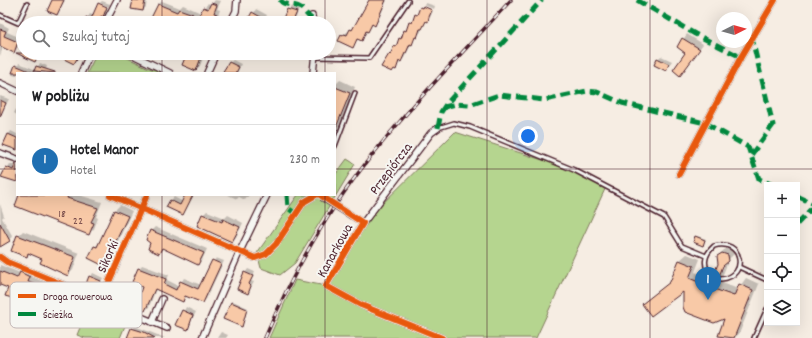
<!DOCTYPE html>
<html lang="pl">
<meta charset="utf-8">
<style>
body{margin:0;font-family:Dekko,sans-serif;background:#f2f2f2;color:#202124}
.controls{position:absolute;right:12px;bottom:12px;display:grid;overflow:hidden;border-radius:0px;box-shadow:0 4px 16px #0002}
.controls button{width:36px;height:36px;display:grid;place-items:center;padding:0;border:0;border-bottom:1px solid #e0e0e0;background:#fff;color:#202124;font:20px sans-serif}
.compass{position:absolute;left:716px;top:12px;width:36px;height:36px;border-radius:50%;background:#fff;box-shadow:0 4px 16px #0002;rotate:84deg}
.you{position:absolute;left:528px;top:136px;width:14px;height:14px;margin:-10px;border:3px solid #fff;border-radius:50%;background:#1a73e8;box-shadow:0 0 0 6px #1a73e833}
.badge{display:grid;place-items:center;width:26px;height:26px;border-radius:50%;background:#1f6fb2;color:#fff;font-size:13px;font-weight:700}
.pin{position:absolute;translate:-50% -33px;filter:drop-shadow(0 1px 2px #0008)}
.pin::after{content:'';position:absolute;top:21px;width:14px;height:12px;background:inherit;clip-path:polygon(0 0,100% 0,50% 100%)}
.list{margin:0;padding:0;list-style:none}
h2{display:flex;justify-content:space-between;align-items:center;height:52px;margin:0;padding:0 16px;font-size:17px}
h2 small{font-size:13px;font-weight:400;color:#757577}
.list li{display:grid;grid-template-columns:26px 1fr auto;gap:12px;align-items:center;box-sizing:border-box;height:72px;padding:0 16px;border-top:1px solid #e0e0e0}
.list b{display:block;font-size:15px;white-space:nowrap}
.list p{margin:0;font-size:13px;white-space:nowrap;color:#757577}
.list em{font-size:13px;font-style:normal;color:#757577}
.icon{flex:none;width:22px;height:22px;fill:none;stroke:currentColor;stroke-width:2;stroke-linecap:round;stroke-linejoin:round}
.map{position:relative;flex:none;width:812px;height:338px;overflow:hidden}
.search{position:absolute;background:#fff;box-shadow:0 4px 16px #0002;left:16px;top:16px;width:320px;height:44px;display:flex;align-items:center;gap:10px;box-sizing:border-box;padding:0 14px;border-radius:22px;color:#757577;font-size:15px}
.panel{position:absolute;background:#fff;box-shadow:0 4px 16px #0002;left:16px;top:72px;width:320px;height:124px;border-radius:0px}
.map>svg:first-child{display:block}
.green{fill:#b5d58f;stroke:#807a5d}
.shadow{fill:#0003;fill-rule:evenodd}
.building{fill:#f8c9a7;stroke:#4a1f2b}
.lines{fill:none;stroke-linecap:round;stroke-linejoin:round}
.lane-casing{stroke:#4a1f2b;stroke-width:6}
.street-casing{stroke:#4a1f2b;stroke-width:8}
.lane{stroke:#f6f6f2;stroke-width:3}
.street{stroke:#f6f6f2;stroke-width:5.5}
.rail-casing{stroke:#4a1f2b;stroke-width:3.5}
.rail{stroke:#f6f6f2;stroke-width:2;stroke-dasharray:6;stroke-linecap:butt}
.street-bridge-casing{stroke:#4a1f2b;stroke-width:8;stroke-linecap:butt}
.street-bridge{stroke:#f6f6f2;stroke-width:5.5}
.quiet{stroke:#00873e;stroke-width:5;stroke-dasharray:10 5;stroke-linecap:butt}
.cycleway-casing{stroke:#f6f6f2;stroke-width:8}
.cycleway{stroke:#e8590c;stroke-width:6}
.grid{fill:none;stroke:#4a1f2b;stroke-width:1;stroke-opacity:0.55}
.labels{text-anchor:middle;stroke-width:4;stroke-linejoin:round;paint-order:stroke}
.number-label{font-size:12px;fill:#764a4a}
.street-label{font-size:14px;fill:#4a1f2b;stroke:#f6f6f2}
.key{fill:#f6f6f2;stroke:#c2b6b6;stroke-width:1}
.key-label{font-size:11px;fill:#4a1f2b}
</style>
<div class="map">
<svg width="812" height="338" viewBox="0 0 812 338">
<rect width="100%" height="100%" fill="#f6ede3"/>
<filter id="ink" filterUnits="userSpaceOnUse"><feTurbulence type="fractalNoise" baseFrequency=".025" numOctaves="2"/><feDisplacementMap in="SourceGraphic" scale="8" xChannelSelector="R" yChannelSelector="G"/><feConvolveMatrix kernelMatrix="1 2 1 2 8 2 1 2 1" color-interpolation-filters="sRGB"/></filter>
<g filter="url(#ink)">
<g class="green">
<path d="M97,53H117L149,68L165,73H87Z"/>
<path d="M455,132L574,170L606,187L536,338H269L295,280L326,286L363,223Z"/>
<path d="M347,159L355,164L295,263L280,275L261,268L257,253L298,195H335V175Z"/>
<path d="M91,300L129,316L120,338H85L77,335Z"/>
</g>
<g class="shadow">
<path d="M53,0H65L57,14Z"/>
<path d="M134,0H147L146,7L143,10L133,8Z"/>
<path d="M215,0L221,1L217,9L220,10L215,23H182L167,17L162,22L158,5L162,1L180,8L183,5L201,13L208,3L211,5Z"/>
<path d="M369,0H387L378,21L375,24H373L361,40L358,39L353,46L341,36L355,27Z"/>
<path d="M102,1L110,4L109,7L100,3Z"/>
<path d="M426,3L435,6L434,9L424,5Z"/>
<path d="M99,5L108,9L106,13L102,15L97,23H84L90,14L94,16Z"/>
<path d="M291,6L299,9L294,23H283Z"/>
<path d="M422,7L433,11L430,17L427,20L420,33L416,36L404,58L395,68L389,55Z"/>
<path d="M256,9L267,15L263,23H249Z"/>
<path d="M46,17L55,21L54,23H41Z"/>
<path d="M0,23L9,28L7,32L21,38L17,48L13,51L3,47L0,56Z"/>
<path d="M687,34L703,44L680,75L687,52L678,47Z"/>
<path d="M161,53H173L169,58Z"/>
<path d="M189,53H205L200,66L196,69L184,65Z"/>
<path d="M238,53H248L245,56Z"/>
<path d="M661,56L672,61L666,69L658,59Z"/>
<path d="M233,60L241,64L237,73H225L227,66Z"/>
<path d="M19,63L36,70L40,63L47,66L45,73H17V76L12,75Z"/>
<path d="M340,80L355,87L335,139V85Z"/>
<path d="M0,96L9,99L0,116Z"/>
<path d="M17,107V115L14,113Z"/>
<path d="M11,131L17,134V149L8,135Z"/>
<path d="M10,164L17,166L16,181L2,176Z"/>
<path d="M21,195H79L102,202L96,217L98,218L94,229L88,234Z"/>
<path d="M186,195H194L183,213L170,201L174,197L183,202Z"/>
<path d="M228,195H249L245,200L239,197L237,199Z"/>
<path d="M0,204L4,216L2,218L13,237L1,245Z"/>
<path d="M120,205L132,211L118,241L102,263L95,247L100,242L115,210Z"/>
<path d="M207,211L225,218L228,215L243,223L236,237L232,241L203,215Z"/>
<path d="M155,227L207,249L202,260L198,264L163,248L159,253L152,242L151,231Z"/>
<path d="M23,231L79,253L73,270L68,275L43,258L30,253L27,256L18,236Z"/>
<path d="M697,236L706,239L704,243L696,237Z"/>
<path d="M731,247L735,253L729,259L720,282L738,289L746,278L759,284L739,334L734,338L719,335L726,317L684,290L643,304L672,281L680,260L687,254L700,259L695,272L713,279L716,276L719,264L718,256L724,250ZM724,261L726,262L722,271L721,270Z"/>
<path d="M216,258L224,261L206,299L203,302L187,296L183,301L156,289L149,307L145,310L144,286L139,269L142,265L169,275L167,280L179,286L184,278L201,285Z"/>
<path d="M0,265L20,273L25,268L34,272L32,277L51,285L43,305L39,310L30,300L18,295L16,298L9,288L0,284Z"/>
<path d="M248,269L255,272L251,281L254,282L248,293L245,273Z"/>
<path d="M93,273L103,278L95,292L85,288Z"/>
<path d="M233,301L248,308L242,326L232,303Z"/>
<path d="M186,307L196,312L187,329L177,325Z"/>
<path d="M135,326L165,338H128Z"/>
<path d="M221,332L228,335L226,338H217Z"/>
</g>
<g class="building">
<path d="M52,0H64L57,15L47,11Z"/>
<path d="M133,0L145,1L143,11L131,9Z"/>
<path d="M369,0H386L375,26L372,24L368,32L366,31L362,41L357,39L353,48L338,41L341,35L343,36L344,34L347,35L350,29L352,30Z"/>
<path d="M98,3L107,7L103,17L101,16L98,23H83L86,17L91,19Z"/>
<path d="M211,3L217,5L214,13L217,14L214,22L199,16L203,7L208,9Z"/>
<path d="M158,4L177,12L179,9L193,14L189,23H180L165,17L163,23L151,18Z"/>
<path d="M423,6L432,10L429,17L428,22L426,21L422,29H420L417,38L415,37L412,45L410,44L406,53H405L401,62L399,61L396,70L394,69L392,72L381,67L389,54L390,55L394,46L396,47L399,38L401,39L404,30L406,31L409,22L412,23L415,14L417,15L420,7L422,8Z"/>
<path d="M287,9L297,12L292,23H281Z"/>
<path d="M252,12L264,19L262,23H246Z"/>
<path d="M0,29L6,31L4,36L18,42L14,53L0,46Z"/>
<path d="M682,38L700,49L680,76L673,70L685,53L677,47Z"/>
<path d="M16,53H39L35,62Z"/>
<path d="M67,53H80L74,64L64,59Z"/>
<path d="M187,53L202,55L196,71L182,65Z"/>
<path d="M657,58L669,64L666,71L654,65Z"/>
<path d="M229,62L239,67L236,73H222Z"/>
<path d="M15,65L34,73H12Z"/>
<path d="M36,66L55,72V73L34,71Z"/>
<path d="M335,87L350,93L335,130Z"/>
<path d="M0,100L6,103L0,117Z"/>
<path d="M8,134L17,138V150L3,145Z"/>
<path d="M16,163L17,182L1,177L6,167L13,170Z"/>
<path d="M19,195H68L67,198L98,208L91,222L94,223L89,235L15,206Z"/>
<path d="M185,195H193L183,215L166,207L170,200L180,205Z"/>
<path d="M114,210L128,216L113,247L102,265L88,258L94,246L97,247Z"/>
<path d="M202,214L222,222L223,219L240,227L232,242L197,226Z"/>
<path d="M0,223L10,241L0,247Z"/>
<path d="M150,230L204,253L198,265L162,248L159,254L148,249L150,243L146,240Z"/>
<path d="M17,235L75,257L68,276L40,263L42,259L28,253L27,257L11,251Z"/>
<path d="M695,236L705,240L703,246L693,242Z"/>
<path d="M722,253L728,255L729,261L723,266L714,289L734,296L739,284L753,290L734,338L718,336L724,319L714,323L685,312L683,307V292L651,316L642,304L670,282L679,260L694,266L689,278L708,286L711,279L715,277L714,273L718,264L717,256Z"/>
<path d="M212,260L221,264L203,303L185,296L183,302L155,289L145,311L135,307L142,287L132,282L138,268L166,279L164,284L176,290L180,281L198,289Z"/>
<path d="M0,271L17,278L20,272L30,277L28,282L47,289L39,311L26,306L28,301L17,296L16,299L5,296L8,288L0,285Z"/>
<path d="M244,272L253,276L249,284L251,286L248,294L237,289Z"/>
<path d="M89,276L101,281L95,293L84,289Z"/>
<path d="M231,302L247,309L242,327L223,319Z"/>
<path d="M182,310L193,315L188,330L175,325Z"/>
<path d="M131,328L144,332L155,338H127Z"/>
</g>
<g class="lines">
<defs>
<g id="lane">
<path d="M0,15L18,23L27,4"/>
<path d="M316,57L369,58L408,1"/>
<path d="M438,128L454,123L470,127L574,170L664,217L682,246L706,256"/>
<path d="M335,146L355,93"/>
<path d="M739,267L767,280"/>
<path d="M712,276C702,266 704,255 714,246C742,237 750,277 721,279"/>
<path d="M754,338L767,309"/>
</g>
<g id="street">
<path d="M312,16L313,23"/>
<path d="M105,23L117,0"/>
<path d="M230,23L236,11L237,0"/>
<path d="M129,53L170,73"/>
<path d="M81,73L90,53"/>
<path d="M207,73L216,53"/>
<path d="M313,73L315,53"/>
<path d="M0,83L17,91"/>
<path d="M0,153L17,159"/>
<path d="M679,174L741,57L775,0"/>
<path d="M110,195L255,258L266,254L276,244L304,202L316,195"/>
<path d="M352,216L363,223L326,286L361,305L442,338"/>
<path d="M363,223L431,133L438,128"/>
<path d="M0,257L7,262L101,300L147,195"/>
<path d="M101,300L167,328"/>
<path d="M152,322L162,299"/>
<path d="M202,338L239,253L267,195"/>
</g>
</defs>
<use href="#lane" class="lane-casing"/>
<use href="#street" class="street-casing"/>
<use href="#lane" class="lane"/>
<use href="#street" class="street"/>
<defs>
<path id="rail" d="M265,338C286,288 312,239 343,194C392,124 453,63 511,0"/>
</defs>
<use href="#rail" class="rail-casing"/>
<use href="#rail" class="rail"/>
<defs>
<path id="street-bridge" d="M322,197L352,216"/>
</defs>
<use href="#street-bridge" class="street-bridge-casing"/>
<use href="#street-bridge" class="street-bridge"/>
<g class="quiet">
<path d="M280,0C285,7 294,3 301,8C305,11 307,16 312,19"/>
<path d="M637,0L695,34L741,57"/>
<path d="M444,107L456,104L469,105L499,95L545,100L587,91L597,92L622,103L705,123L748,147L759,179L773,185"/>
<path d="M438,128L441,112L447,103L542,0"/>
<path d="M751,155L773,125L752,39"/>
<path d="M287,195L288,208L296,214"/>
<path d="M797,196L812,203"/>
<path d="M797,224L812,208"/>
</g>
<defs>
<g id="cycleway">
<path d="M679,174L741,57L775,0"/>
<path d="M110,195L255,258L266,254L276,244L304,202L316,195"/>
<path d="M320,195L363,223L326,286L361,305L442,338"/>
<path d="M0,257L7,262L101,300L147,195"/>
</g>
</defs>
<use href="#cycleway" class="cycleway-casing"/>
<use href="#cycleway" class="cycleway"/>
</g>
</g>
<path class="grid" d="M162,0V23M325,0V23M487,0V338M650,0V338M162,53V73M325,53V73M0,169H17M335,169H812M162,195V338M325,195V338"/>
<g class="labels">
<g class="number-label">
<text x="62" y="217">18</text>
<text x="78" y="224">22</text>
</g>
<g class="street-label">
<text transform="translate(390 168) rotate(-53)" y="5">Przepiórcza</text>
<text transform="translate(334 250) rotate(-61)" y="5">Kanarkowa</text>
<text transform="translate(107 256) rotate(-66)" y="5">Sikorki</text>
</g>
</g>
<rect x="10" y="282" width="132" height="46" rx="6" class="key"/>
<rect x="18" y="294" width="18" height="4" fill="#e8590c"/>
<rect x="18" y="312" width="18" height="4" fill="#00873e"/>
<g class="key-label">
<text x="43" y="300">Droga rowerowa</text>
<text x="43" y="318">Ścieżka</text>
</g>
</svg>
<div class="controls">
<button>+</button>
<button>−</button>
<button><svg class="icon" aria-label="locate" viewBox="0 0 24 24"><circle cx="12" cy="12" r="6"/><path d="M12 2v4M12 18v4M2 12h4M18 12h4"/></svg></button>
<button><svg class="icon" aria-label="layers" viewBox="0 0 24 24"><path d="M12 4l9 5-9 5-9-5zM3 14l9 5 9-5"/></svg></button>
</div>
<svg class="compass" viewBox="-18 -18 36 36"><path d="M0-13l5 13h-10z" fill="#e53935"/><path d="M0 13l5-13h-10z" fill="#757577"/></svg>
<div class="you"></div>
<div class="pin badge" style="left:708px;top:300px">1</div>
<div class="search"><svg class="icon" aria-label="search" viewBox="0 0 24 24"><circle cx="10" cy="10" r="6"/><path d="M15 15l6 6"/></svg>Szukaj tutaj</div>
<section class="panel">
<h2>W pobliżu<small></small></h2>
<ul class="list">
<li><span class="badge">1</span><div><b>Hotel Manor</b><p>Hotel</p></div><em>230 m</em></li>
</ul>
</section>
</div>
